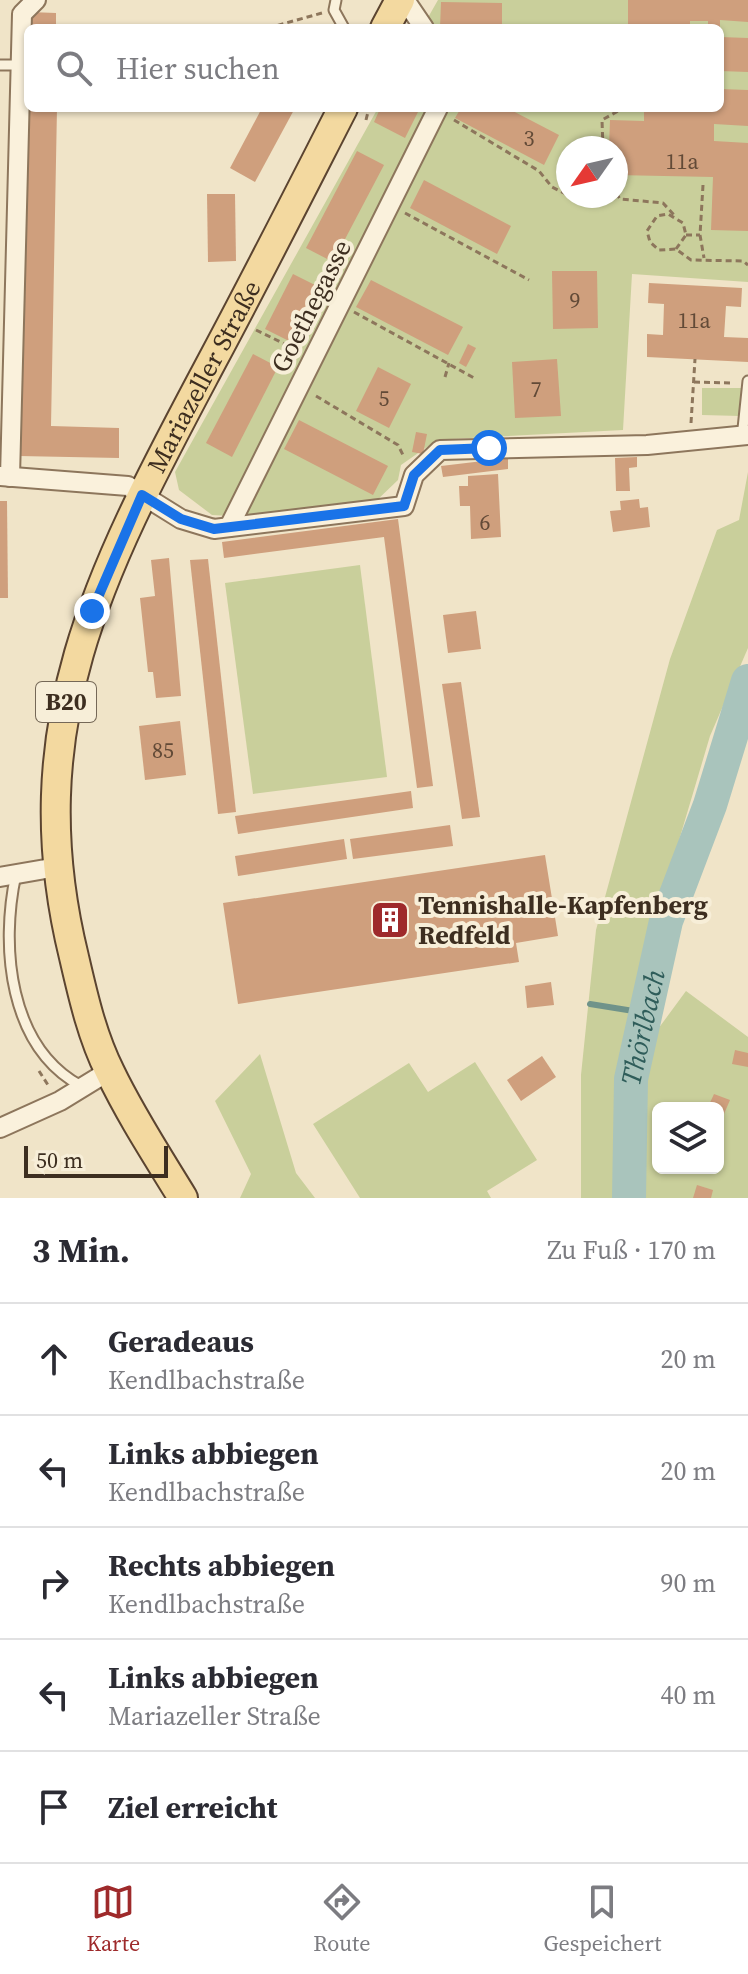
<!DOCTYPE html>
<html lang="de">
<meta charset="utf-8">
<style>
body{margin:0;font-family:"Source Serif 4",serif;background:#f7f7f7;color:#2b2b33}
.controls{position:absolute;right:24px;bottom:24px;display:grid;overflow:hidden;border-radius:12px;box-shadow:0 2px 6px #0004}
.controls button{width:72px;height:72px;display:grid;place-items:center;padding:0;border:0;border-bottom:2px solid #e1e1e2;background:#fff;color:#2b2b33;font:40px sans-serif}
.compass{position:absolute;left:556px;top:136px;width:72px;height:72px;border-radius:50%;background:#fff;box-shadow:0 2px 6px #0004;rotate:236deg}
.scale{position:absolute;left:24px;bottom:20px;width:144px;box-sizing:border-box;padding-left:8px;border:4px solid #3d2e20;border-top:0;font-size:22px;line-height:28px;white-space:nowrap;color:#3d2e20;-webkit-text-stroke:6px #f7eed8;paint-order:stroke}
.stop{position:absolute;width:24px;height:24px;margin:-18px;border:6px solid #1a73e8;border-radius:50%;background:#fff}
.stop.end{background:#1a73e8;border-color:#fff;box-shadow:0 2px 8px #0008}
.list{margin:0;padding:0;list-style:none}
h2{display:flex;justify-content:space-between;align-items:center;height:104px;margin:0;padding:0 32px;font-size:34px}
h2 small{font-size:26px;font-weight:400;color:#7c7c81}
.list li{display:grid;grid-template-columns:52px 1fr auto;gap:24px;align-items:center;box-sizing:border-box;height:112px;padding:0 32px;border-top:2px solid #e1e1e2}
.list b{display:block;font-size:30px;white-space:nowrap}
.list p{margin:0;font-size:26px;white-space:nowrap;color:#7c7c81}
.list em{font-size:26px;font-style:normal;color:#7c7c81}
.icon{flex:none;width:44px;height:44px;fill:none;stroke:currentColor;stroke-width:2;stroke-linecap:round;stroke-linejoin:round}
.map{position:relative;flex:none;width:748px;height:1198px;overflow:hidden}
.search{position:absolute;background:#fff;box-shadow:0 2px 6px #0004;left:24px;right:24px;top:24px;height:88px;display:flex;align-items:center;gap:20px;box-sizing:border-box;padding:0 28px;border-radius:12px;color:#7c7c81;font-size:30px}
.sheet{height:664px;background:#fff}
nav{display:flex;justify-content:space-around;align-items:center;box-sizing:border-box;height:112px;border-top:2px solid #e1e1e2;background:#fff;font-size:22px;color:#7c7c81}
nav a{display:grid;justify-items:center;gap:4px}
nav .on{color:#9e2a2b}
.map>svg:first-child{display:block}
.green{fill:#c9cf9b;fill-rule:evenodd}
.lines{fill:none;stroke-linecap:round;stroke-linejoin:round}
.stream{stroke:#6f938a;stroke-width:6}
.river{stroke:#a9c4bc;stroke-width:34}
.building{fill:#cf9f7d}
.service-casing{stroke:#8d765c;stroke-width:13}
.minor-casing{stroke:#8d765c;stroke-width:22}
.primary-casing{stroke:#5b4430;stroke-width:32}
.path{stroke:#8d765c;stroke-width:3;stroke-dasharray:6 4;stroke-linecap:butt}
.service{stroke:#faf1dc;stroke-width:9}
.minor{stroke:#faf1dc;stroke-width:18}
.primary{stroke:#f3d9a0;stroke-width:28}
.route{stroke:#1a73e8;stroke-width:10}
.labels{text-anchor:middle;stroke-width:8;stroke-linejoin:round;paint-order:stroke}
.number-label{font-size:22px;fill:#624a37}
.shield{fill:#f7eed8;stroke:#756857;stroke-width:2}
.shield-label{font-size:24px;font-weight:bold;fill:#3d2e20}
.street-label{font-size:26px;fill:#3d2e20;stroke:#f7eed8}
.poi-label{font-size:26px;font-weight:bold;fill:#3d2e20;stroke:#f7eed8;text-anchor:start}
.water-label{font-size:28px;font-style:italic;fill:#2f5d5a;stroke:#f7eed8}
</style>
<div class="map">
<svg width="748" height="1198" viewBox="0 0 748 1198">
<rect width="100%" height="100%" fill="#f0e4c8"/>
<g class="green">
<path d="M438,0H748V282L632,274L623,430L451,439L434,442L401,465L398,480L374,503L248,517L212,515L179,490L175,472L378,108H720V28H422ZM568,148H616V196H568Z"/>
<path d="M702,388H741L740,416L702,415Z"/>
<path d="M748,472V648L710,736L644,958L617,1080L616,1198H581V1075L596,930L670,659L717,530L739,520Z"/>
<path d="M360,565L387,777L253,794L225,583Z"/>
<path d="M686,991L748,1037V1198H640L647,1044ZM658,1108H718V1168H658Z"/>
<path d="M260,1054L296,1173L315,1198H240L251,1174L215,1101Z"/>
<path d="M475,1062L537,1160L487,1191L491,1198H360L313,1124L409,1063L428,1092Z"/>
</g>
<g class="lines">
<path class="stream" d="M590,1004L646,1013"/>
<path class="river" id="s1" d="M629,1198L631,1079L666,921L710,805L748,681"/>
</g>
<g class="building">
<path d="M628,0H748V22L720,20V28H708V21H690V28H628Z"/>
<path d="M441,2L502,3V28H440Z"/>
<path d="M30,12L56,13V28H30Z"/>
<path d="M720,37L748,38V72L720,71Z"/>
<path d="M720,89L748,90V126L714,124V141L748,143V231L711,230L713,177L616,175V148H609L610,120L644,121V108H720Z"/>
<path d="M26,108H57L51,426L119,428V458L19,456Z"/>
<path d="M262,108H295L255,182L230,168Z"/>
<path d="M373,108H420L405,138L374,122L379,111Z"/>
<path d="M461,108H507L559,135L544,165L455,118Z"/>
<path d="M357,151L384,165L333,262L306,248Z"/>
<path d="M424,180L511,226L497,254L410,208Z"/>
<path d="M207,194H235L236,261L208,262Z"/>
<path d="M552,271H597L598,328L553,329Z"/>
<path d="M293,274L327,291L299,346L265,329Z"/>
<path d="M371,280L463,327L448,355L356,307Z"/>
<path d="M649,283L742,288L741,307L726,306L724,337L748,338V362L647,357V334L663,335L664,304L648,303Z"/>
<path d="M468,344L476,348L466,367L459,363Z"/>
<path d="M253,354L278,367L232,457L206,443Z"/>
<path d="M557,359L561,416L515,418L512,362Z"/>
<path d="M378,367L411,384L389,428L356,411Z"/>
<path d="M299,420L388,466L373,495L284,449Z"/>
<path d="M416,432L427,434L423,454L412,452Z"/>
<path d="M637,457V467L629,468L630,491H616L615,458Z"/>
<path d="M508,458V469L443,477L441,466Z"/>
<path d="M498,474L501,537L471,539L470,506H460L459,486H468V476Z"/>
<path d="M639,499L640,508L648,507L650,527L613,532L610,511L621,510L620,501Z"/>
<path d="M0,501H7L8,598H0Z"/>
<path d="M398,519L433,786L417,788L384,537L224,558L222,542Z"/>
<path d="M169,558L181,696L156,698L153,672H148L140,598L155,596L151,560Z"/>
<path d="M208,559L236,812L218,814L190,560Z"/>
<path d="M476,611L481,649L448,653L443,615Z"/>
<path d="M461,682L480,817L462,819L442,684Z"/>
<path d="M180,721L186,775L145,780L139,726Z"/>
<path d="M411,791L413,808L238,834L235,816Z"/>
<path d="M450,825L453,846L353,859L350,839Z"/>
<path d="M344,839L347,859L238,876L235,856Z"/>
<path d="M545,855L558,936L516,943L519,962L238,1004L223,903Z"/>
<path d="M551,982L554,1005L527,1008L525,986Z"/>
<path d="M735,1050L748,1053V1067L732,1064Z"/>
<path d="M542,1056L556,1077L521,1101L507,1080Z"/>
<path d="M714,1094L730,1100L724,1114L718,1108L708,1107Z"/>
<path d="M697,1185L713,1190L711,1198H693Z"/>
</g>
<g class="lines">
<defs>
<g id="service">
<path d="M336,0L334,10L344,28"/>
<path d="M0,65H21"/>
<path d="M742,438L748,381"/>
<path d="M16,874C0,947 9,1047 81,1086"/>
</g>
<g id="minor">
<path d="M405,0L424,28"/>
<path d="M0,476L128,486L181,519L214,529L404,506L414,475L440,450L647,445L748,435"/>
<path d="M10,477L22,14L36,0"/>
<path d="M229,527L438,108"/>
<path d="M0,877L57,867"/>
<path d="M0,1128L60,1101L109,1071"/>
</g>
<g id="primary">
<path d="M385,28L400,0"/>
<path id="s2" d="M183,1198C158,1157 131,1116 110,1072C92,1036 83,996 74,957C16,721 105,563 212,361C257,277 300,192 343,108"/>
</g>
</defs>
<use href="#service" class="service-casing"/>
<use href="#minor" class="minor-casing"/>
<use href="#primary" class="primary-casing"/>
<g class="path">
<path d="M268,28L322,13"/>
<path d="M366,120L369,108"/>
<path d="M454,120L539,171L552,187L568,195"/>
<path d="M603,148L602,120L618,111"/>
<path d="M703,185L700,235L704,258"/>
<path d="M616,193L620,199L663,203L674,215"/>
<path d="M570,196L572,197"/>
<path d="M405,213L529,280"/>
<path d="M686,235H700"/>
<path d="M676,249L686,235L683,223L668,214L657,216L647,231L650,242L659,250L676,249L691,260L743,261L748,265"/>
<path d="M354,312L476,379"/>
<path d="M256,330L295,349"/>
<path d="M445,377L449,363"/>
<path d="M694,382L734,383"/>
<path d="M316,396L398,445L404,457"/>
<path d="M691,423L695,359"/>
<path d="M39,1071L48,1085"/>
</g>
<use href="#service" class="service"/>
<use href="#minor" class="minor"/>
<use href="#primary" class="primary"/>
</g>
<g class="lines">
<path class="route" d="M92,611L142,495L181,519L214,529L404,506L414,475L440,450L489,448"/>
</g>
<defs>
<symbol id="building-square" viewBox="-11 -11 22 22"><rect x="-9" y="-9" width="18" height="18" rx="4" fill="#9e2a2b" stroke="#f7eed8"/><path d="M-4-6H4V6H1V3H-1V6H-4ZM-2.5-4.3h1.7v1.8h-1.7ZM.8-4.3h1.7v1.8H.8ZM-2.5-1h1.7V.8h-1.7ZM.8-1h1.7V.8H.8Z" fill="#fff"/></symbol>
</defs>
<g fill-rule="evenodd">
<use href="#building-square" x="368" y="898" width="44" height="44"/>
</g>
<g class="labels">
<g class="number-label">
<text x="529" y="146">3</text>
<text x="682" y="169">11a</text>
<text x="575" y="308">9</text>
<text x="694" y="328">11a</text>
<text x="536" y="397">7</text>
<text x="384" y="406">5</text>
<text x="485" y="530">6</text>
<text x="163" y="758">85</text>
</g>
<rect class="shield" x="36" y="682" width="60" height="40" rx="6"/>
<g class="shield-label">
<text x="66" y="710">B20</text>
</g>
<g class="street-label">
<text transform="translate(311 306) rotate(-63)" y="9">Goethegasse</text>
<text dy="9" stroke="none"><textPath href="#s2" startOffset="878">Mariazeller Straße</textPath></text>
</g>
<g class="poi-label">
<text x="418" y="914">Tennishalle-Kapfenberg<tspan x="418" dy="30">Redfeld</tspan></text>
</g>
<g class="water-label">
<text dy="10" stroke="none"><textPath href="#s1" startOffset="172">Thörlbach</textPath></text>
</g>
</g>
</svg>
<div class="controls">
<button><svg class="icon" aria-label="layers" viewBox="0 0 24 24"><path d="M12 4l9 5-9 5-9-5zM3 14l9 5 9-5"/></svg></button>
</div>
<svg class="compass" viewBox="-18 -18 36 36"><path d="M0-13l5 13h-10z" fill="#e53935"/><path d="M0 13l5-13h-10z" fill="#7c7c81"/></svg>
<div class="scale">50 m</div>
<div class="stop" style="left:489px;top:448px"></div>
<div class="stop end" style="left:92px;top:611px"></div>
<div class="search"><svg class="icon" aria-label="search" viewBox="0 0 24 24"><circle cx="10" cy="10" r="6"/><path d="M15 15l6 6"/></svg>Hier suchen</div>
</div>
<section class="sheet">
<h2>3 Min.<small>Zu Fuß · 170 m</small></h2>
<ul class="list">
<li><svg class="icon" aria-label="ahead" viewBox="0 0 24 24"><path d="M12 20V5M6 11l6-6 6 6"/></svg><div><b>Geradeaus</b><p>Kendlbachstraße</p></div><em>20 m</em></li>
<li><svg class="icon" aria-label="left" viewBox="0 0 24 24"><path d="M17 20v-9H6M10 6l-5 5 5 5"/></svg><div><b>Links abbiegen</b><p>Kendlbachstraße</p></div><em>20 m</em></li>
<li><svg class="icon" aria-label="right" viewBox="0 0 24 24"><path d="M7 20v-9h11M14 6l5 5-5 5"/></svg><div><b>Rechts abbiegen</b><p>Kendlbachstraße</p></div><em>90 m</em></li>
<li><svg class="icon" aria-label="left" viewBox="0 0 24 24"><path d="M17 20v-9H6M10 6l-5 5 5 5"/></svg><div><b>Links abbiegen</b><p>Mariazeller Straße</p></div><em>40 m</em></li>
<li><svg class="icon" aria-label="arrive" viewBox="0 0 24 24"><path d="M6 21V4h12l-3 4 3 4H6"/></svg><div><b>Ziel erreicht</b></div></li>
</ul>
</section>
<nav>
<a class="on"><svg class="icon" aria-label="map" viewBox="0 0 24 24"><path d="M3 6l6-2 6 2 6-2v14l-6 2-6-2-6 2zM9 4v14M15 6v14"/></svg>Karte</a>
<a><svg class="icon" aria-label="directions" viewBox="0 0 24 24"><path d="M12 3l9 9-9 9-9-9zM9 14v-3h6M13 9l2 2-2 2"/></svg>Route</a>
<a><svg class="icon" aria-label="saved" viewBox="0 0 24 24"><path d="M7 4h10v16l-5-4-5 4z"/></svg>Gespeichert</a>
</nav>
